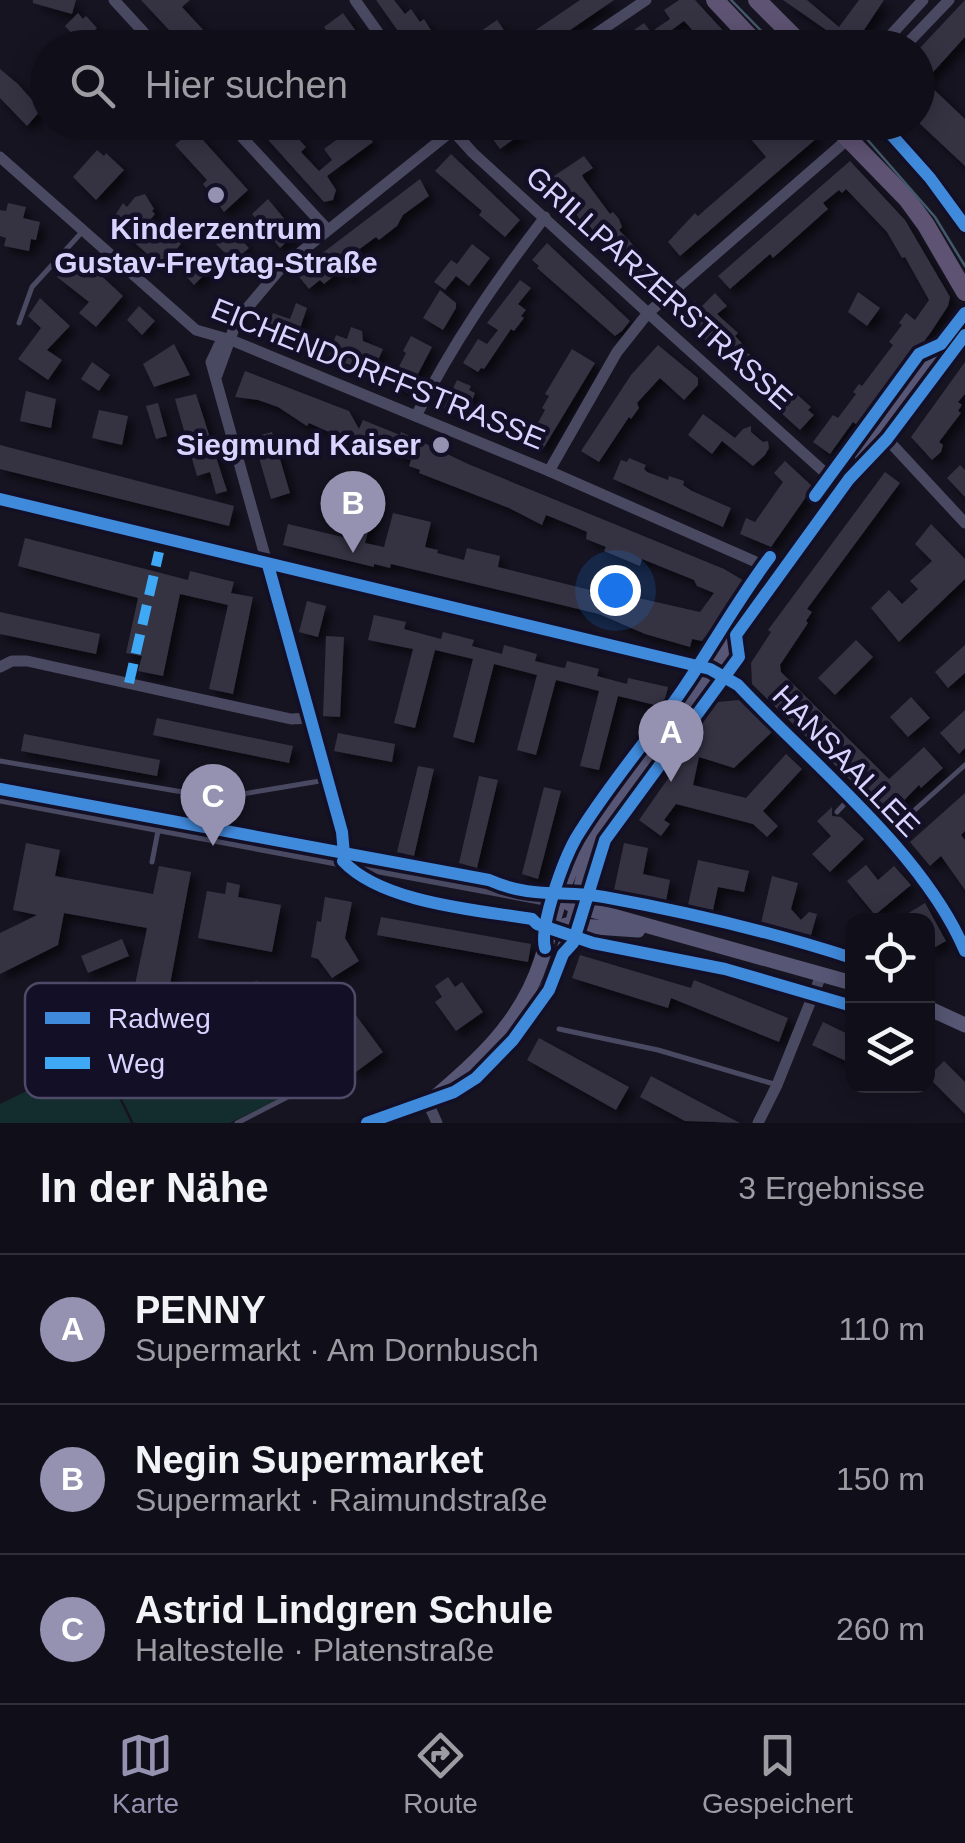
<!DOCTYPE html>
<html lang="de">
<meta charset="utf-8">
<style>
body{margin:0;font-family:Helvetica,sans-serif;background:#1e1d26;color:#f1f3f6}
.controls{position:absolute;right:30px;bottom:30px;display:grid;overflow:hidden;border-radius:20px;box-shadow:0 5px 25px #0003}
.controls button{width:90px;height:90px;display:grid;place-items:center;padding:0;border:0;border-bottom:2px solid #302f38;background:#100f19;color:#f1f3f6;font:50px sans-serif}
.you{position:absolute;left:615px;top:590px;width:35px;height:35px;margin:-25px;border:8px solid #fff;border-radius:50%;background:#1a73e8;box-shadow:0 0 0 15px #1a73e833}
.badge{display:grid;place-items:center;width:65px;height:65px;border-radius:50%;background:#9591b1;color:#fff;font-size:32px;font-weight:700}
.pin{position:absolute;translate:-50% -82px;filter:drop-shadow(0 2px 5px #0008)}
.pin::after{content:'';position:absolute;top:52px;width:35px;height:30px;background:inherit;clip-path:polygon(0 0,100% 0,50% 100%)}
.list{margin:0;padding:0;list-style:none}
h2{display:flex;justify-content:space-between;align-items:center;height:130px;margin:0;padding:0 40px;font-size:42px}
h2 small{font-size:32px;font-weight:400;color:#9c9ca2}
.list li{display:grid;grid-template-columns:65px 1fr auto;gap:30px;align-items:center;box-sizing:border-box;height:150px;padding:0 40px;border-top:2px solid #302f38}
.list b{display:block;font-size:38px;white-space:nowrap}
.list p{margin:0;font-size:32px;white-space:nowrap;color:#9c9ca2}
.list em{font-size:32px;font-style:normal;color:#9c9ca2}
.icon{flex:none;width:55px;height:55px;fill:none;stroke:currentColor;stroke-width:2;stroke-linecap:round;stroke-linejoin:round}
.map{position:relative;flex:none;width:965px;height:1123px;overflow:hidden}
.search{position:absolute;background:#100f19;box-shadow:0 5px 25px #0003;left:30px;right:30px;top:30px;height:110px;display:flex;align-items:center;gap:25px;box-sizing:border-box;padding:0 35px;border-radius:55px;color:#9c9ca2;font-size:38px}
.sheet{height:580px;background:#100f19}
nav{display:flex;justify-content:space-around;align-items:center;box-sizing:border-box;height:140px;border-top:2px solid #302f38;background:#100f19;font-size:28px;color:#9c9ca2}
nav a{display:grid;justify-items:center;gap:5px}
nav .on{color:#9591b1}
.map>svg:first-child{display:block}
.green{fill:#132c2d}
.building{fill:#343243;filter:url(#shadow)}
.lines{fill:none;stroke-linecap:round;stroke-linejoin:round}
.service{stroke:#4a4962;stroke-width:5}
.minor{stroke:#4a4962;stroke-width:11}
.tertiary{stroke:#4a4962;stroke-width:14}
.secondary{stroke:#575674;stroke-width:15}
.primary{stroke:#5e5373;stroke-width:18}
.tram{stroke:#43596b;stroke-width:2.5}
.quiet{stroke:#3fa9f5;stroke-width:10;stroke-dasharray:20 10;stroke-linecap:butt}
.cycleway-casing{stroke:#130f26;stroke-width:19}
.cycleway{stroke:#408adc;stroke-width:12}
.poi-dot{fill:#9591b1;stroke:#130f26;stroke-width:4}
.labels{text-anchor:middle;stroke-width:9;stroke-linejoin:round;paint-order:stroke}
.poi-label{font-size:30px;font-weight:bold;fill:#d9d4ff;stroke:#130f26}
.street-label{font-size:30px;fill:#d9d4ff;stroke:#130f26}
.key{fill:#130f26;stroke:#4e4a67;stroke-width:2.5}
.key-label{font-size:28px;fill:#d9d4ff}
</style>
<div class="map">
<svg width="965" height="1123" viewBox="0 0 965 1123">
<defs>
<filter id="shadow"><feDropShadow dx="6" dy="6" stdDeviation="5" flood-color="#0009"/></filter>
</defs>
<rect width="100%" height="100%" fill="#161421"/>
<g class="green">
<path d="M257,980L308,1085L230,1123H134L101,1057Z"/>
<path d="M98,1056L131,1123H0V1104Z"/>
</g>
<g class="building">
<path d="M33,0H76L72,14L33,3Z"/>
<path d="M141,0H190L182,7L220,48H180L168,34L170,31Z"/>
<path d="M376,0H394L405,14L411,9L420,22L424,19L442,48H410Z"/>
<path d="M580,0H614L544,48H456L497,20L508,36L512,34L518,42Z"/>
<path d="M679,0H695L739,48H709L684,21L669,32L680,48H667L663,41L654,48H608L644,23L651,32L670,19L664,10Z"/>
<path d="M783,0H807L839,27L859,0H884L852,48Z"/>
<path d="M965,0V37L925,81L965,119V166L918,122V50Z"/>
<path d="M78,13L83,19L86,16L97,28L94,31L110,48H85L65,26Z"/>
<path d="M343,13L368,48H339L324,27Z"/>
<path d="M0,69L18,84L41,110L27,126L0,98Z"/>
<path d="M252,122H283L306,147L301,152L319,171L332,160L324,149L359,123L373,142L327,176L336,190L333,200L324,202Z"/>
<path d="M499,122H538L500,149L487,131Z"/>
<path d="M756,122H804L817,138L680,256L668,242L695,213L698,216L766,157L745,132Z"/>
<path d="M193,129L248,190L224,212L203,184L207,180L175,145Z"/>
<path d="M97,150L104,156L106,153L124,170L96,200L73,177Z"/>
<path d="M451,154L520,220L505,237L479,215L482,211L435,171Z"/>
<path d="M584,156L593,168L582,175L584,179L610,214L613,212L619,219L622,227L619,230L660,273L651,283L647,279L642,284L610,254L586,221L583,224L551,178Z"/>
<path d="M850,161L905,220L950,297L948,306L931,332L860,427L853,422L830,454L813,442L833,415L838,418L856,394L853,392L859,384L862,386L893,345L889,342L902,325L899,323L906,313L915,320L929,300L905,257L902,258L887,232L846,189L842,193L839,190L823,203L828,209L773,258L770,254L730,289L718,276Z"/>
<path d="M420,179L429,196L403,215L397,226L379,240L376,237L346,259L356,272L347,278L341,270L324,284L320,280L309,289L296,273Z"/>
<path d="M145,194L154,209L152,211L155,214L151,219L181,244L162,267L111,222L123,203L127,207L135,197Z"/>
<path d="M268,199L296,233L280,248L252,214Z"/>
<path d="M8,203L26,207L23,218L40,222L36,240L31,239L29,251L4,246L6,238L0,236V210L6,211Z"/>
<path d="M231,229L249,248L241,255L236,250L229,257L216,244Z"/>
<path d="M547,243L630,321L622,331L615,336L537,268L539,266L532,260Z"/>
<path d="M472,244L490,258L469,286L456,276L445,290L434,282L451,260L457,264Z"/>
<path d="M77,253L123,296L96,327L79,313L89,302L57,277Z"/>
<path d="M202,255L213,266L194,285L183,273Z"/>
<path d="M520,280L531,288L518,304L526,310L521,316L524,318L514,331L511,329L484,369L481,368L478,372L463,363L478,339L487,344L498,330L487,323Z"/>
<path d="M440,290L456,303V308L443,330L423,318Z"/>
<path d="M858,292L880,308L867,326L848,312Z"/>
<path d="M715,293L727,306L717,314L738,333L735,336L742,343L740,346L768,370L755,385L680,317L695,301L701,307Z"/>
<path d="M40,298L70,326L47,350L62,360L48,380L18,359L41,328L28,316Z"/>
<path d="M296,303L307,308L296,340L267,329L273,313L290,319Z"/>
<path d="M139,306L155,321L142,335L127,320Z"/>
<path d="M351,327L362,331L363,341L383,349L373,372L328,358L336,335L347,339Z"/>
<path d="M411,336L432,347L408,393L390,384L406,353L403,351Z"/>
<path d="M174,344L190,375L154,387L143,364Z"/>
<path d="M658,345L698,378V385L684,400L660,378L637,403L639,408L631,419L629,417L599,462L581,451L631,375Z"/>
<path d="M572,349L595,363L543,449L528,441L545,410L542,408L549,396L545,394Z"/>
<path d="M92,362L110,375L99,391L81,379Z"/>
<path d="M965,362V394L958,402L962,405L958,411L961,413L939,442L943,445L941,452L932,460L911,437Z"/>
<path d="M245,371L349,411L359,429L363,420L400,435L401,432L468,464L724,569L746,582L702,641L692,639L690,647L645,634L599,614L391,564L390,568L374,564V567L283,545L288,524L355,540L368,490L378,493L365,543L384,547L393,513L431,522L425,547L438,550L437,553L464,560L467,548L500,556L498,567L590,590L589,594L621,603L624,590L635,592L634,597L700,612L714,593L697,586L694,580L642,559L640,566L604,551L606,547L586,539L587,532L578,528L546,515L542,525L509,508L419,473L420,470L409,466L411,460L385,449L354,436L351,442L309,423L307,426L278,407L258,400L235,397Z"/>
<path d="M457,380L471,386L469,390L475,393L465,418L444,408Z"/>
<path d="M783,388L788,392L791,389L811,407L808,410L814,415L800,430L770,403Z"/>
<path d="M26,391L56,399L51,428L20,421Z"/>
<path d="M196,394L227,491L216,494L210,472L197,476L175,399Z"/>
<path d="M158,403L167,436L156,439L146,406Z"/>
<path d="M99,410L128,416L122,445L92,438Z"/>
<path d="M504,412L518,419L509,437L495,430Z"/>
<path d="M703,414L735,438L743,429L751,426V432L763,442L768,441L769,448L765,455L753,466L722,441L712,454L688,435Z"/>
<path d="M272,432L290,493L271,499L253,437Z"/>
<path d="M0,445L234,506L229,526L0,469Z"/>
<path d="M629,458L646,465L644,469L647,472L668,480L669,476L684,481L683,485L692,491L731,508L723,527L613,479L621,460L627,462Z"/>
<path d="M785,461L813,487L771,547L740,534L746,518L755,522L783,482L774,473Z"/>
<path d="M960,465L965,470V497L947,478Z"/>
<path d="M885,472L900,483L807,609L812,612L806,621L808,623L780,665L781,672L889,779L924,747L943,768L921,788L919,785L888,817L752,684L751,663L771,632L768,630Z"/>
<path d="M931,524L965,559V579L899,642L871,608L889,590L902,604L918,589L910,581L932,561L915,544Z"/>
<path d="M25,538L188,580L190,571L234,582L231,593L253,597L233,694L209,689L228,605L180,594L163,676L138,671L142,656L126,653L138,598L18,566Z"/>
<path d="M307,601L326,606L318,637L299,632Z"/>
<path d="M0,612L100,634L96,654L0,634Z"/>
<path d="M374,615L406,622L404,629L441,639L443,632L474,640L472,646L502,654L504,645L537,654L535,661L559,667L565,668L567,661L599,669L597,676L627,684L628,678L668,687L663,707L618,696L599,770L580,766L599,691L556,680L536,755L517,750L537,675L494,664L474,743L453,737L473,659L435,650L415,728L394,723L413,649L368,640Z"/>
<path d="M326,636L344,637L340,717L323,716Z"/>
<path d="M856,640L873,657L835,695L818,678Z"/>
<path d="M965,645V673L948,688L935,672Z"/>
<path d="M911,697L930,718L908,737L890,717Z"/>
<path d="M739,700L772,732L734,768L699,757L693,785L746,798L786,754L802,769L763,811L778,826L767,837L753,824L676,804L664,820L670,824L661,836L639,820L681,760L676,759L718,702Z"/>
<path d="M965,710V748L959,754L940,733Z"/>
<path d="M157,718L293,746L289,763L153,735Z"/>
<path d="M338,733L395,744L392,762L334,751Z"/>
<path d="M24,734L160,760L157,776L21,751Z"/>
<path d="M418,766L434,769L414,856L397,852Z"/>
<path d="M479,776L498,780L477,868L459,863Z"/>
<path d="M544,787L561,791L538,879L522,874Z"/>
<path d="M965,793V831L961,835L965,840V890L941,856L930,866L910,842Z"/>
<path d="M832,807V816L841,817L864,839L830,872L812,854L831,836L817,821Z"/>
<path d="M26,843L60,850L55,876L153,894L159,866L191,872L166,1006L132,999L147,928L64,913L58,945L0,974V933L37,915L13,910Z"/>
<path d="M624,843L648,848L643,874L670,880L666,901L614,890Z"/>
<path d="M698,860L749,871L744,892L718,887L713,910L688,905Z"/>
<path d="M866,865L878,880L894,866L911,885L875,915L847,881Z"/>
<path d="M772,876L798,883L791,909L801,920L809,912L817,914L811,935L761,923Z"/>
<path d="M227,882L240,885L238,897L281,905L272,952L198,938L207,891L225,894Z"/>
<path d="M325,897L352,902L345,938L359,961L332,978L318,959L311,957L317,921L321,922Z"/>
<path d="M925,903L946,941L928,951V920H910L907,914Z"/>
<path d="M381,917L531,944L528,962L377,935Z"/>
<path d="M122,939L129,956L88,973L81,956Z"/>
<path d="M580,955L691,988L694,980L788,1018L779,1042L671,998L668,1008L572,978Z"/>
<path d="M448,977L455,987L462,982L483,1012L456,1031L435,1002L442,997L435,986Z"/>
<path d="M343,1013L348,1020L355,1014L383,1052L356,1072L328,1033L336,1028L331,1021Z"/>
<path d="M823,1022L852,1036V1064L812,1045Z"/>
<path d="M539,1038L629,1087L616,1110L527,1060Z"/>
<path d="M944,1061L965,1082V1114L928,1077Z"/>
<path d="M651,1076L696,1100L740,1123L685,1121L640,1097Z"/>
</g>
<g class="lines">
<g class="service">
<path d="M19,323L32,287L82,232"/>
<path d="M0,761L218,798L326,780"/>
<path d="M837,812L849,799"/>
<path d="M889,833L965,765"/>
<path d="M152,862L158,831"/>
<path d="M559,1029L658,1050L774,1084"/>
<path d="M237,1123L309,1086"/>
</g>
<g class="minor">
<path d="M114,0L158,48"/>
<path d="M355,0L389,48"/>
<path d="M575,48L646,0"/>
<path d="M886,48L889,37L923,0"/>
<path d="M903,48L949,0"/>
<path d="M228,122L327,229"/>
<path d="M445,122L473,153L648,313L842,488"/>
<path d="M0,157L196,330L231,340L549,471L756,562L776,577"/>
<path d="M231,340L219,345L211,362L342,832L343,861"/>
<path d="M217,375L237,320L281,268L463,122"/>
<path d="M416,416C453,343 495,282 545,217"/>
<path d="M887,439L965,523"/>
<path d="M549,471L617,352L648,313L848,139"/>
<path d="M0,667L12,661H27L291,719L311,718"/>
<path d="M710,669L738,685C811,763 924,853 965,951"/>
<path d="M0,798L561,903"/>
<path d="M343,861C385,906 493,912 553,923"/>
<path d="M428,1103L437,1123"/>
<path d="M758,1123L777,1085L822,973"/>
</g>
<path class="tertiary" d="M0,499L710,669"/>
<g class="secondary">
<path d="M862,456L965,313"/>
<path d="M570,904L852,983"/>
<path d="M566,925L638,930"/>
<path d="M928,1008L965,1025"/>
<path d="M459,1089C515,1051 551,995 570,931C580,901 583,869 593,839"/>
<path d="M428,1103C477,1062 521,1023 541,961C554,923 562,879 583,845L842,488L887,439L965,335"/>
<path d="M367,1123L434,1101"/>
</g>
<g class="primary">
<path d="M715,0L760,48"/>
<path d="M757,0L805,48"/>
<path d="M832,122L907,199L926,225L965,292"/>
<path d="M880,122L930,178L965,226"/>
</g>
<g class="tram">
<path d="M731,0L778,48"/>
<path d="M852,122L935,217L965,266"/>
</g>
<path class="quiet" d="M129,683L159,552"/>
<defs>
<g id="cycleway">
<path d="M880,122L930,178L965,226"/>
<path d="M815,496L919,354L941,344L965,313"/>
<path d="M0,499L710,669L738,685C811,763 924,853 965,951"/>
<path d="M268,565L342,832L344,854"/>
<path d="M0,789L489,880C532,899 562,890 604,897C687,912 772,932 852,958"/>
<path d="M343,861C382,903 477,910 532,919L537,924L593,943L725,969L852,1006"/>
<path d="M545,948C539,926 564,859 576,838C608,785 650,738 685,686C714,643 739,598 770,557"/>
<path d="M367,1123L454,1092L476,1078L513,1040L549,990L563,954L573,943L605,840L739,657L736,635L849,479L887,439L965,335"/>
</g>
</defs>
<use href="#cycleway" class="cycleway-casing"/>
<use href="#cycleway" class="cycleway"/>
</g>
<g class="poi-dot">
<circle cx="216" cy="195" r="10"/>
<circle cx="441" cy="445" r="10"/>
</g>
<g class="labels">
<g class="poi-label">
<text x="216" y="239">Kinderzentrum<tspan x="216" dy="34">Gustav-Freytag-Straße</tspan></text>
<text x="421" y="455" text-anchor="end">Siegmund Kaiser</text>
</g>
<g class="street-label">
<text transform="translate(659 288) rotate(42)" y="10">GRILLPARZERSTRASSE</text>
<text transform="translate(378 374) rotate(22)" y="10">EICHENDORFFSTRASSE</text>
<text transform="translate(846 761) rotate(46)" y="10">HANSAALLEE</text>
</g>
</g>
<rect x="25" y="983" width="330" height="115" rx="15" class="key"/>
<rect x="45" y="1012" width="45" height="12" fill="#408adc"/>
<rect x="45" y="1057" width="45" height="12" fill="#3fa9f5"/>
<g class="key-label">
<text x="108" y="1028">Radweg</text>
<text x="108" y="1073">Weg</text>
</g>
</svg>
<div class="controls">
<button><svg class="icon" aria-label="locate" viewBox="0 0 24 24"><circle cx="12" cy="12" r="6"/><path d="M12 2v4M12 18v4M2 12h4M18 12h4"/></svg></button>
<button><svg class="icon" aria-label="layers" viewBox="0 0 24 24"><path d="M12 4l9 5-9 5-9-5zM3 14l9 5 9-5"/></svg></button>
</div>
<div class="you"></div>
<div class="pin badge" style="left:671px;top:782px">A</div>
<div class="pin badge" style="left:353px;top:553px">B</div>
<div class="pin badge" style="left:213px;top:846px">C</div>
<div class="search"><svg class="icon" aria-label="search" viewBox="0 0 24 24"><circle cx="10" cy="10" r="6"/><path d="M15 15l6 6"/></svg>Hier suchen</div>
</div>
<section class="sheet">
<h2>In der Nähe<small>3 Ergebnisse</small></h2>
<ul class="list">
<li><span class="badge">A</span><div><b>PENNY</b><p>Supermarkt · Am Dornbusch</p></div><em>110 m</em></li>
<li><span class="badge">B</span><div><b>Negin Supermarket</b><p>Supermarkt · Raimundstraße</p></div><em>150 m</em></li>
<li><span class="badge">C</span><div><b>Astrid Lindgren Schule</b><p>Haltestelle · Platenstraße</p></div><em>260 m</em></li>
</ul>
</section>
<nav>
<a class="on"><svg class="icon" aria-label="map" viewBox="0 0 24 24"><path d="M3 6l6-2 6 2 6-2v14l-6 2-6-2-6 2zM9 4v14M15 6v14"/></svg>Karte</a>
<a><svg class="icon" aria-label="directions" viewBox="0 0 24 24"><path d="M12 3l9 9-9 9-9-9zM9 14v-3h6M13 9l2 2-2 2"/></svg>Route</a>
<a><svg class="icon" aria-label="saved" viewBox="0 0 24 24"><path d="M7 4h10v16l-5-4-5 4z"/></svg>Gespeichert</a>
</nav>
